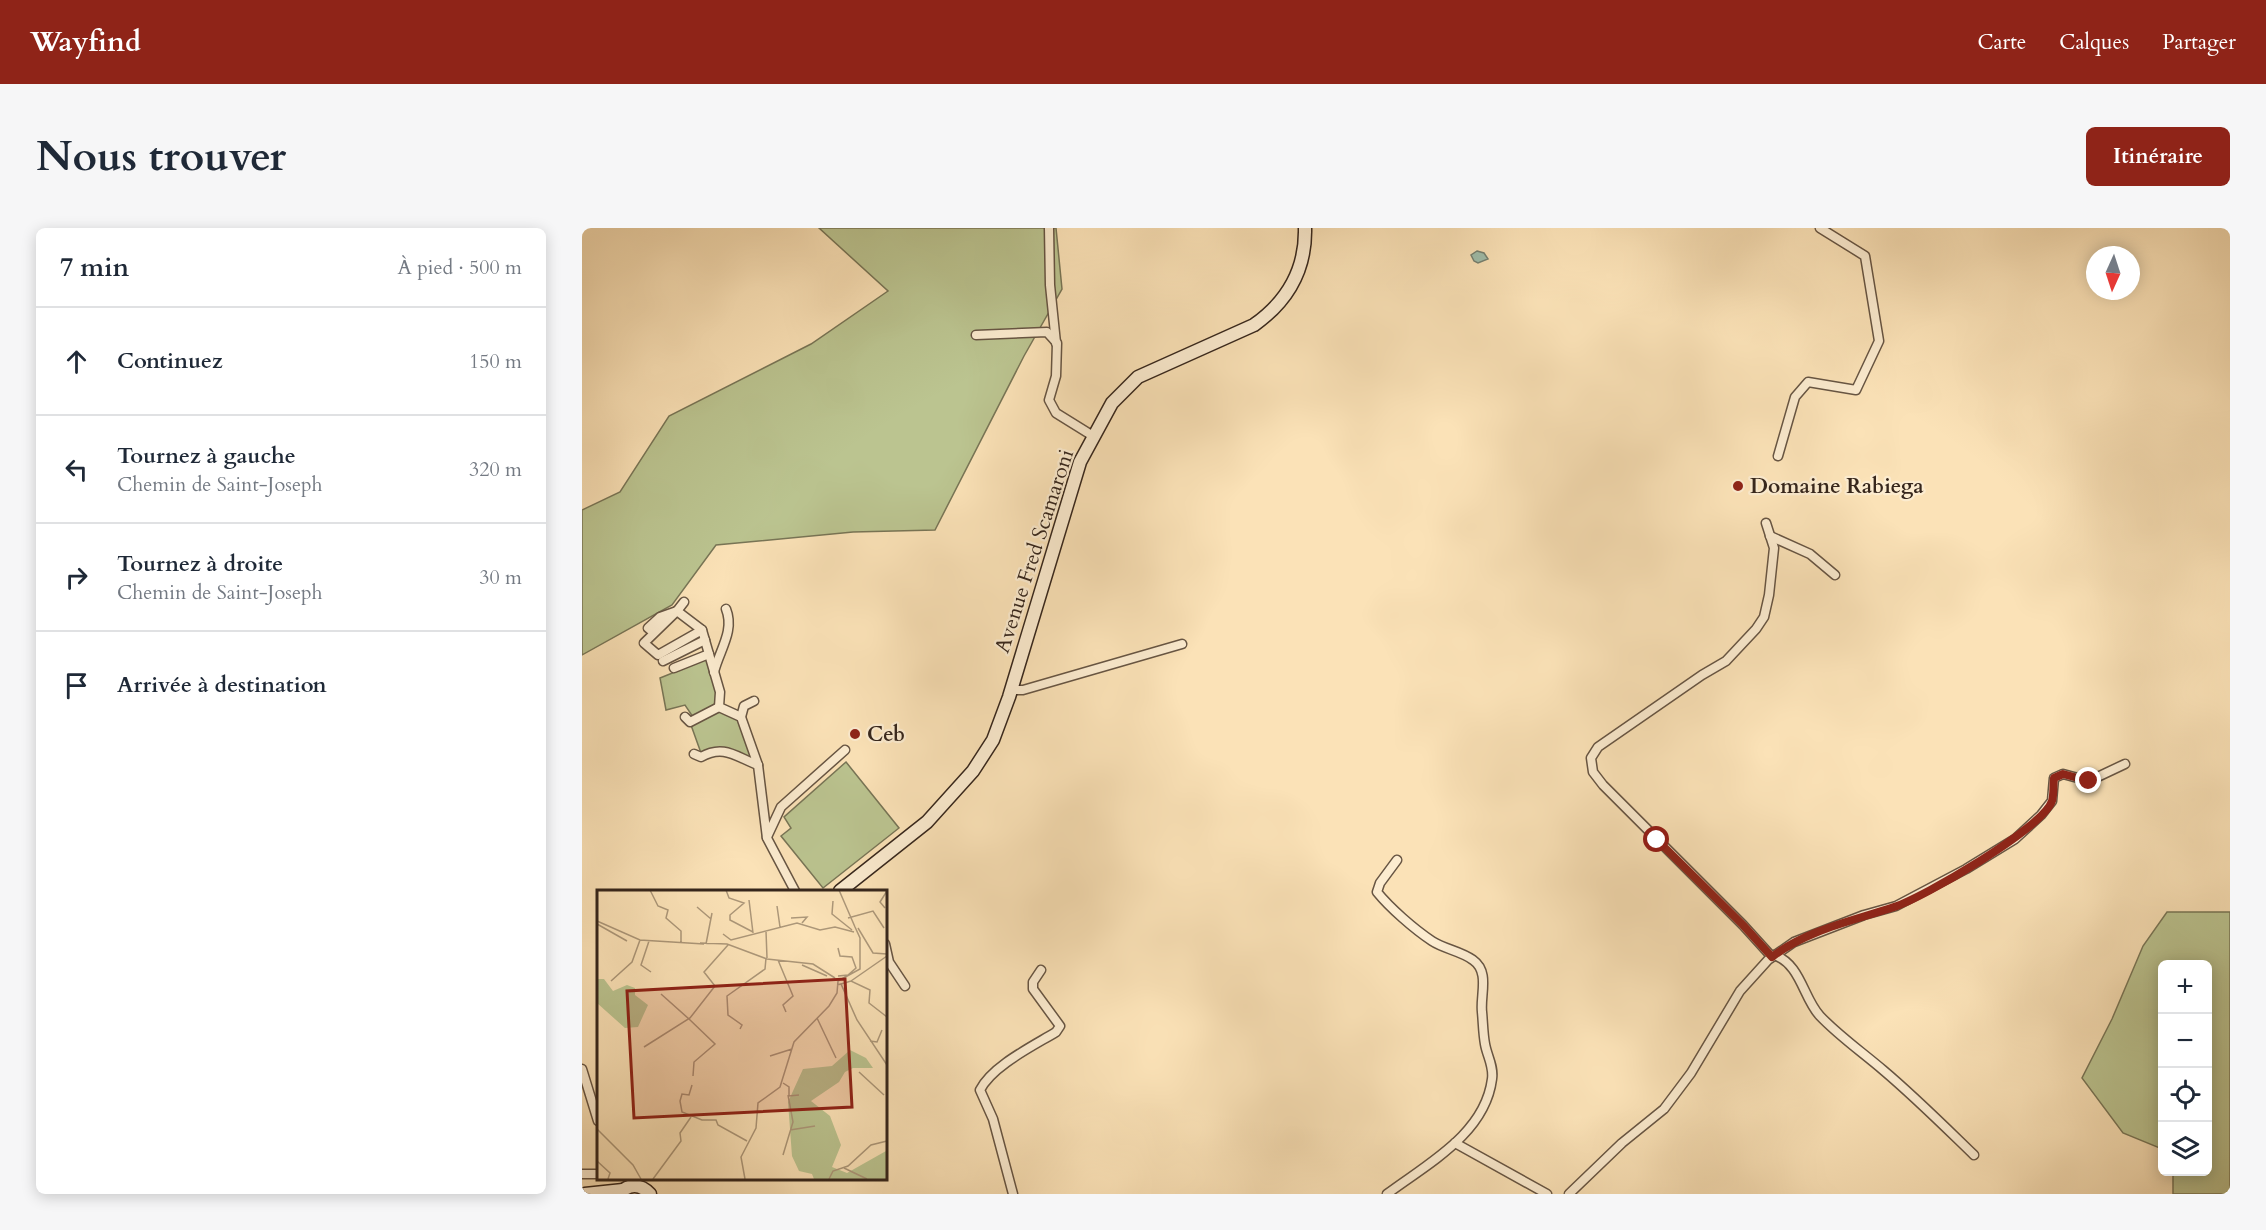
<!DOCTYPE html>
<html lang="fr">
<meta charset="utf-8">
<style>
body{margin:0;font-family:Cardo,serif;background:#f6f6f7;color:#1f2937}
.controls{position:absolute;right:18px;bottom:18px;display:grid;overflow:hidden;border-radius:9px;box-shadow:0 3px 15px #0003}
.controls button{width:54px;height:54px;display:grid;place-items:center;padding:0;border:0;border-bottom:2px solid #e0e1e3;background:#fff;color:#1f2937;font:30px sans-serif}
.compass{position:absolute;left:1504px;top:18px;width:54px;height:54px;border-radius:50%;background:#fff;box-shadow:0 3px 15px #0003;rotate:183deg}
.stop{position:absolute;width:18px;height:18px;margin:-14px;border:4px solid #8f2418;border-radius:50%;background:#fff}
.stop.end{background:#8f2418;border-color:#fff;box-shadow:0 2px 6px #0008}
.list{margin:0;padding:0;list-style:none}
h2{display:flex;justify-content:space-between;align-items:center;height:78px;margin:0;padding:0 24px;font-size:26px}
h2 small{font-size:20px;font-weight:400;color:#747a83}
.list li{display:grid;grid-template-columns:39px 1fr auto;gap:18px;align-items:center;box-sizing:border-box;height:108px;padding:0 24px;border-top:2px solid #e0e1e3}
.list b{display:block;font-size:22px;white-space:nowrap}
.list p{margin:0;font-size:20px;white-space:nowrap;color:#747a83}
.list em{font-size:20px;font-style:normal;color:#747a83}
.icon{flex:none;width:33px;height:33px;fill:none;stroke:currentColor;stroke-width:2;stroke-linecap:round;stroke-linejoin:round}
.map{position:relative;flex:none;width:1648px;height:966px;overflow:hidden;border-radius:9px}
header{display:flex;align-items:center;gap:36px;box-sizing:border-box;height:84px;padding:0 30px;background:#8f2418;color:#fff}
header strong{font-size:28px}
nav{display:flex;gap:33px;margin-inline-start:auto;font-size:21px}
.intro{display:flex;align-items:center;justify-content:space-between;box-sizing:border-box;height:144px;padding:0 36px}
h1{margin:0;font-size:42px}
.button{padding:15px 27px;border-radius:9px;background:#8f2418;color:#fff;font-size:21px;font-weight:700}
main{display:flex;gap:36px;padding:0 36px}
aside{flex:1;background:#fff;border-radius:9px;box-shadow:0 3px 15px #0003}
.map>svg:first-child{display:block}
.green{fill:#bbc490;stroke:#787556;stroke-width:1.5}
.water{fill:#9fbeac;stroke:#758172;stroke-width:1.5}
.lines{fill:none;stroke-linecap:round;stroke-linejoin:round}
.street-casing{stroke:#675543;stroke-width:11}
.secondary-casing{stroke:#36261c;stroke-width:15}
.street{stroke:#fcecd0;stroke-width:8}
.secondary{stroke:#fcecd0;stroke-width:12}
.route{stroke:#8f2418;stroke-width:8}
.poi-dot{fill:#8f2418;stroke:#fcecd0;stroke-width:2}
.labels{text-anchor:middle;stroke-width:4.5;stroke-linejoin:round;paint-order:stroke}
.poi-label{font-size:21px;font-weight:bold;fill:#36261c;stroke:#fcecd0;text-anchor:start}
.street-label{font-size:21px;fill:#36261c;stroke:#fcecd0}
.inset-road{fill:none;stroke:#ac9779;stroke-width:1.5}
.view{fill:#8f2418;fill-opacity:0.15;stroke:#8f2418;stroke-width:3}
.inset-edge{fill:none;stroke:#36261c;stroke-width:3}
</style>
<header>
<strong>Wayfind</strong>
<nav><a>Carte</a><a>Calques</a><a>Partager</a></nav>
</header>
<div class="intro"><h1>Nous trouver</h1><a class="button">Itinéraire</a></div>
<main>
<aside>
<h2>7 min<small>À pied · 500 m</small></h2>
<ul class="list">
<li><svg class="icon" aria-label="ahead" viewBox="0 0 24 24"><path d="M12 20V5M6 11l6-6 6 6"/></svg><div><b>Continuez</b></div><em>150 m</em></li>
<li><svg class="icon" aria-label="left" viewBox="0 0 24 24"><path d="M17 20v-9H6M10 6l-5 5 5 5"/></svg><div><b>Tournez à gauche</b><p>Chemin de Saint-Joseph</p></div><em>320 m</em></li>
<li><svg class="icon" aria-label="right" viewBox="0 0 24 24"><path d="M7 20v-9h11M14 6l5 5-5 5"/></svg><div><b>Tournez à droite</b><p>Chemin de Saint-Joseph</p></div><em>30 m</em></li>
<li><svg class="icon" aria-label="arrive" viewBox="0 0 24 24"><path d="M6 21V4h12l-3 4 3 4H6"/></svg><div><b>Arrivée à destination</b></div></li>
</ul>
</aside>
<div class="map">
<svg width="1648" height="966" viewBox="0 0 1648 966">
<rect width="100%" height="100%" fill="#fbe2b7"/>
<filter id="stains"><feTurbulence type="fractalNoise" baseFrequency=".00333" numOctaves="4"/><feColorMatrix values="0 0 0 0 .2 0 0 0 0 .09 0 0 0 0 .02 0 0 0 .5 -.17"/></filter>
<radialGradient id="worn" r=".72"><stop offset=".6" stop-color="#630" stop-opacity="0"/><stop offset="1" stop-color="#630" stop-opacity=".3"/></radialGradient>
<g class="green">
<path d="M237,0H474L480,61L442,128L353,302L271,304L134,317L90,377L0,427V282L38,264L87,188L229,116L306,63Z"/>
<path d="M125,431L134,464V477L111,489L103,477L84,482L78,450Z"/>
<path d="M137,483L156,491L172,533C151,524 143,513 119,525L109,497Z"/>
<path d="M264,534L317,600L241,660L199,608L209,600L202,589Z"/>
<path d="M1585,684H1648V966H1591V944H1626V736H1580V921L1541,905L1500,850L1530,791L1561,718Z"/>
</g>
<path class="water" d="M895,23L902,25L906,31L896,35L892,33L889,27Z"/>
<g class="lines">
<defs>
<g id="street">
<path d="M467,0L468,57L474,115"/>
<path d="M394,107L465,104L475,115L474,148L467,172L474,185L511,208"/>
<path d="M1196,228L1213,169L1226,154L1274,162L1297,113L1283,28L1238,0"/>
<path d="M1184,295L1192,320L1187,367L1182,389L1174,401L1144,433L1120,447L1016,519L1009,530L1011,544L1021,557L1161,697L1190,729"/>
<path d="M1188,308L1228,326L1253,347"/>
<path d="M102,374L95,383L120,402L138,464L137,479L159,489L176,537L185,610L213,663"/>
<path d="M72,405L66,400L78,389L95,383L62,415L76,427L120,402"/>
<path d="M81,433L123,412"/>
<path d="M92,440L127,426"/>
<path d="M132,444C137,423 153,403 144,381"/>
<path d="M429,462H441L600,416"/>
<path d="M103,489L108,494L137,479"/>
<path d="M159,489L162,478L172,473"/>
<path d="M112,526L119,529C142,516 154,529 176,537"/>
<path d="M185,609L199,579L263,522"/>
<path d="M303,716L307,734L323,758"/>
<path d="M1192,727C1219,736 1221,770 1238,788C1257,808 1280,824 1301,842C1333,869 1362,898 1392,927"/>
<path d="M0,841L16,893"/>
<path d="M873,915L965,966"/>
<path d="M0,946H16"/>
<path d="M431,966L411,891L398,862C410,838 451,818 474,804L478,798L451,761V754L459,742"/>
<path d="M805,966C845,936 903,906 910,851C912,838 905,828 903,816C901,805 901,794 900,784C898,767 908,744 891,732C879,723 862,721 850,713C832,701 808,680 795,664L798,655L815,632"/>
<path d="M987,966L1040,915L1082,881L1109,845L1158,763L1186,732L1212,714L1282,687L1314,678L1384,641L1433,611L1459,587L1470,573L1472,550L1481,546L1507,553L1543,536"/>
</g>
<g id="secondary">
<path d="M258,663L345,594L391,543L411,512L427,469L498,234L530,175L556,149L672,97C706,73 724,42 723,0"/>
<path d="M3,966L41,962"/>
<path d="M37,966C47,955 59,956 68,966"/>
</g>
</defs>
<use href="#street" class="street-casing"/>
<use href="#secondary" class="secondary-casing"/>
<use href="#street" class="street"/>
<use href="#secondary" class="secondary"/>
</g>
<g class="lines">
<path class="route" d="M1075,612L1161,697L1190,729C1225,702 1270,693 1312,679C1342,669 1460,601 1470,573C1472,567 1471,557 1472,550L1481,546L1507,553"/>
</g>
<g class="poi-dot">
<circle cx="1156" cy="258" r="6"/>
<circle cx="273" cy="506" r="6"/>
</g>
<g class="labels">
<g class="poi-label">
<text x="1168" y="265">Domaine Rabiega</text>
<text x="285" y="513">Ceb</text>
</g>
<g class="street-label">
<text transform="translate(452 323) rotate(-72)" y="7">Avenue Fred Scamaroni</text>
</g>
</g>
<g transform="translate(15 662)">
<rect width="290" height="290" fill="#fbe2b7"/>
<path d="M0,89H7L16,101L30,95L38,98V105L51,115L41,137L28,138L0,113ZM253,160L269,168L276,178H256L248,182L242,192L214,211L233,226L244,255L235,277L250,283L289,261V289H217L215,284L202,281L195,266L191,212L206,179L235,176Z" fill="#bbc490"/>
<path class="inset-road" d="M53,0L61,16L71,20L69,28L84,41V52M129,0L132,8L147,13L133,25V30L156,42M242,0L258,37M152,10L156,43M236,11L235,24L255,40M180,16L183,37M100,17L114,29M288,18L283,12L290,1M194,28L210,27L205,33M251,28L276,21L287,38M0,31L43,50L107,54M0,34L30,51M261,38L276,63L290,64M169,41L170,68M126,44L134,50L200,33L223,40L238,37L257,42M52,51L44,75L54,82M103,53L130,54L170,69L216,74L238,88M109,54L115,23M181,70L196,106L186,115L189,122M205,75L230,86M241,86L251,85L259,78L255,67L243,66L241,58M14,91L35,72L43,50M241,91L263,79V48L258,37M254,91L290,66M244,94L254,91L273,100L272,113L290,127M240,95L244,94L260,130L290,175M64,104L92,129M220,128L239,168M92,129L118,154L97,172L96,186M143,139L145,135L131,125L130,106L168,79L169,68M273,151L280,152L285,140M47,157L93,128L118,96L107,82L131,55M173,166L195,159M262,182L287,205M186,193L192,197V206L202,205M95,195L92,205L85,204L83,211L85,222L105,230H119L121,235L150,251M0,239L36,275L44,289M193,240L218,236M186,265L196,232L191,205M0,271L13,283L11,289M247,278L270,289M56,289L84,251L83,243L94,227M148,289L144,267L159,238L161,213L183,197L197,152L232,116L240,103L241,91M232,289L236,281L251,276L274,255L290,251"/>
<path class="view" d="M248,89L255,217L37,228L30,101Z"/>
<rect width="290" height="290" class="inset-edge"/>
</g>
<rect width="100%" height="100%" filter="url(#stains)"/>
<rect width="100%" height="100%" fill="url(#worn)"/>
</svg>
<div class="controls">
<button>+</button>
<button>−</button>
<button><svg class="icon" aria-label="locate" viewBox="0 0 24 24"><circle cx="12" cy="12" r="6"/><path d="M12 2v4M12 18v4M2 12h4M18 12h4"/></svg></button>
<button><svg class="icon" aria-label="layers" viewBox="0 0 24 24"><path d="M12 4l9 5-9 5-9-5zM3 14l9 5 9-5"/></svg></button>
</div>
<svg class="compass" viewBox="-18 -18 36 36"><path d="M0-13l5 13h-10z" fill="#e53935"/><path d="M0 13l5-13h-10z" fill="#747a83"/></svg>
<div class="stop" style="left:1075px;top:612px"></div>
<div class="stop end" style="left:1507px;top:553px"></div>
</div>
</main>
